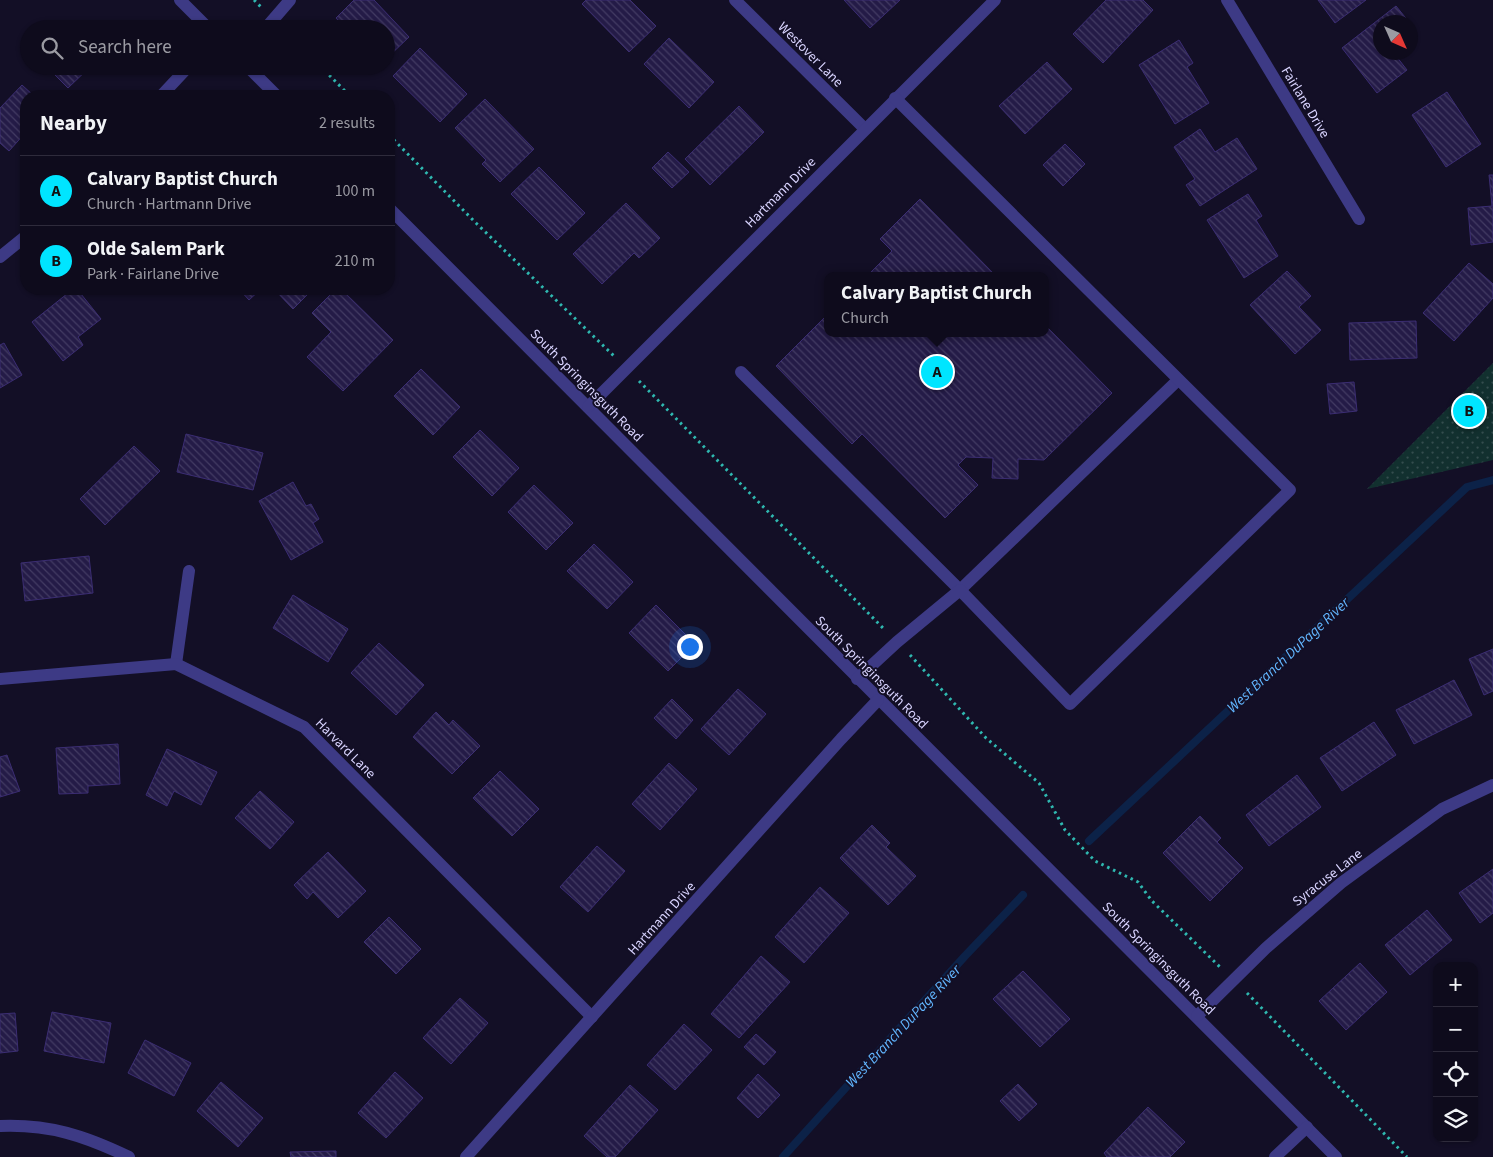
<!DOCTYPE html>
<meta charset="utf-8">
<style>
body{margin:0;font-family:"Source Sans 3",sans-serif;background:#171425;color:#f1f3f6}
.controls{position:absolute;right:15px;bottom:15px;display:grid;overflow:hidden;border-radius:10px;box-shadow:0 1px 4px #0004}
.controls button{width:45px;height:45px;display:grid;place-items:center;padding:0;border:0;border-bottom:1px solid #2e2b3b;background:#0e0b1c;color:#f1f3f6;font:25px sans-serif}
.compass{position:absolute;left:1373px;top:15px;width:45px;height:45px;border-radius:50%;background:#0e0b1c;box-shadow:0 1px 4px #0004;rotate:135deg}
.you{position:absolute;left:689px;top:646px;width:18px;height:18px;margin:-12px;border:4px solid #fff;border-radius:50%;background:#1a73e8;box-shadow:0 0 0 8px #1a73e833}
.badge{display:grid;place-items:center;width:32px;height:32px;border-radius:50%;background:#00e5ff;color:#111;font-size:16px;font-weight:700}
.pin{position:absolute;translate:-50% -50%;border:2px solid #fff;box-shadow:0 1px 5px #0006}
.popup{position:absolute;left:824px;top:272px;width:225px;height:65px;box-sizing:border-box;display:grid;place-content:center;border-radius:10px;background:#0e0b1c;filter:drop-shadow(0 1px 4px #0005);font-size:16px;white-space:nowrap;color:#9b9ba3}
.popup b{font-size:19px;color:#f1f3f6}
.popup::after{content:'';position:absolute;left:50%;top:100%;margin-left:-10px;border:10px solid transparent;border-top-color:#0e0b1c}
.list{margin:0;padding:0;list-style:none}
h2{display:flex;justify-content:space-between;align-items:center;height:65px;margin:0;padding:0 20px;font-size:21px}
h2 small{font-size:16px;font-weight:400;color:#9b9ba3}
.list li{display:grid;grid-template-columns:32px 1fr auto;gap:15px;align-items:center;box-sizing:border-box;height:70px;padding:0 20px;border-top:1px solid #2e2b3b}
.list b{display:block;font-size:19px;white-space:nowrap}
.list p{margin:0;font-size:16px;white-space:nowrap;color:#9b9ba3}
.list em{font-size:16px;font-style:normal;color:#9b9ba3}
.icon{flex:none;width:28px;height:28px;fill:none;stroke:currentColor;stroke-width:2;stroke-linecap:round;stroke-linejoin:round}
.map{position:relative;flex:none;width:1493px;height:1157px;overflow:hidden}
.search{position:absolute;background:#0e0b1c;box-shadow:0 1px 4px #0004;left:20px;top:20px;width:375px;height:55px;display:flex;align-items:center;gap:12px;box-sizing:border-box;padding:0 18px;border-radius:28px;color:#9b9ba3;font-size:19px}
.panel{position:absolute;background:#0e0b1c;box-shadow:0 1px 4px #0004;left:20px;top:90px;width:375px;height:205px;border-radius:20px}
.map>svg:first-child{display:block}
.park{fill:url(#park-dots)}
.lines{fill:none;stroke-linecap:round;stroke-linejoin:round}
.stream{stroke:#0c2248;stroke-width:8}
.building{fill:url(#building-back-hatch);stroke:#3b2d73}
.path{stroke:#2fb8b0;stroke-width:3;stroke-dasharray:2.5 4;stroke-linecap:butt}
.minor{stroke:#3d3a85;stroke-width:12}
.labels{text-anchor:middle;stroke-width:4;stroke-linejoin:round;paint-order:stroke}
.street-label{font-size:14px;fill:#d9d4ff;stroke:#130f26}
.water-label{font-size:15px;font-style:italic;fill:#62b6ff;stroke:#130f26}
</style>
<div class="map">
<svg width="1493" height="1157" viewBox="0 0 1493 1157">
<defs>
<pattern id="park-dots" width="8" height="8" patternUnits="userSpaceOnUse" patternTransform="scale(1.25)"><rect width="8" height="8" fill="#12302f"/><path d="M2 2h.1M6 6h.1" fill="none" stroke="#344d4e" stroke-width="1.8" stroke-linecap="round"/></pattern>
<pattern id="building-back-hatch" width="6" height="6" patternUnits="userSpaceOnUse" patternTransform="scale(1.25)"><rect width="6" height="6" fill="#241b47"/><path d="M-1 5l2 2M0 0l6 6M5-1l2 2" fill="none" stroke="#433b63"/></pattern>
</defs>
<rect width="100%" height="100%" fill="#130f26"/>
<path class="park" d="M1493,363V460L1367,489Z"/>
<g class="lines">
<g class="stream">
<path d="M1089,841L1467,487L1493,480"/>
<path d="M783,1157L965,956L1023,895"/>
</g>
</g>
<g class="building">
<path d="M354,0H374L409,37L386,59V29H346L336,18Z"/>
<path d="M586,0H630L656,26L629,52L582,4Z"/>
<path d="M844,0H900L870,28Z"/>
<path d="M1106,0H1143L1153,10L1103,63L1073,34Z"/>
<path d="M1318,0H1366L1335,23Z"/>
<path d="M1396,6L1409,22H1380V52H1393L1407,70L1377,93L1342,48Z"/>
<path d="M669,38L714,82L689,108L644,64Z"/>
<path d="M1179,40L1193,63L1187,67L1209,103L1175,124L1139,65Z"/>
<path d="M420,48L467,94L440,122L393,76Z"/>
<path d="M1047,62L1072,89L1025,134L999,106Z"/>
<path d="M46,66H91L68,88Z"/>
<path d="M22,85L34,96H26V132L9,151L0,143V108Z"/>
<path d="M1447,92L1481,144L1446,167L1412,115Z"/>
<path d="M485,99L534,149L500,182L482,164L486,160L455,128Z"/>
<path d="M739,106L764,132L710,185L685,159Z"/>
<path d="M1200,129L1215,152L1237,138L1257,169L1200,206L1186,185L1195,179L1174,147Z"/>
<path d="M1065,144L1085,164L1063,186L1043,165Z"/>
<path d="M668,152L689,172L672,188L652,168Z"/>
<path d="M539,167L585,213L557,240L511,194Z"/>
<path d="M1489,175H1493V242L1471,245L1468,208L1492,206Z"/>
<path d="M1248,194L1262,216L1256,220L1278,256L1244,278L1207,220Z"/>
<path d="M920,199L996,276H867L892,251L880,239Z"/>
<path d="M626,203L660,238L639,258L634,253L602,284L573,254Z"/>
<path d="M1469,263L1493,284V298L1454,341L1423,313Z"/>
<path d="M1287,271L1311,296L1299,307L1321,330L1295,354L1250,305Z"/>
<path d="M73,289H77L101,319L78,337L83,345L63,361L32,322Z"/>
<path d="M239,289H261L249,300Z"/>
<path d="M274,289H313L293,309Z"/>
<path d="M336,289H341L393,340L343,391L307,357L331,332L312,313Z"/>
<path d="M828,314V333H1046V326L1112,393L1044,460L1018,459V479L992,478L993,458L966,457L958,465L978,485L945,518L862,434L852,444L776,366Z"/>
<path d="M1416,321L1417,358L1350,360L1349,323Z"/>
<path d="M4,343L22,375L0,388V345Z"/>
<path d="M421,369L460,407L433,435L394,396Z"/>
<path d="M1354,382L1357,411L1330,414L1327,384Z"/>
<path d="M480,430L519,468L492,496L453,457Z"/>
<path d="M186,434L263,453L253,490L177,472Z"/>
<path d="M134,446L160,471L105,525L80,499Z"/>
<path d="M293,482L306,506L311,504L319,519L313,523L323,542L291,560L259,501Z"/>
<path d="M534,485L573,523L546,550L508,512Z"/>
<path d="M594,544L633,582L607,609L567,571Z"/>
<path d="M89,556L93,593L25,601L21,563Z"/>
<path d="M293,595L348,629L328,662L273,628Z"/>
<path d="M656,605L695,644L668,671L629,633Z"/>
<path d="M379,643L424,685L396,715L351,673Z"/>
<path d="M1493,649V691L1484,695L1469,659Z"/>
<path d="M1454,680L1472,715L1414,744L1396,710Z"/>
<path d="M738,689L766,714L729,755L701,729Z"/>
<path d="M672,699L693,720L676,739L654,718Z"/>
<path d="M436,712L449,725L453,720L480,746L452,774L413,737Z"/>
<path d="M1374,722L1396,755L1342,791L1320,758Z"/>
<path d="M118,744L120,784L88,786V793L59,794L56,748Z"/>
<path d="M167,749L217,772L201,805L174,791L167,806L146,795Z"/>
<path d="M7,755L20,791L0,797V757Z"/>
<path d="M669,763L697,789L660,830L632,804Z"/>
<path d="M500,771L539,809L512,836L473,798Z"/>
<path d="M1297,775L1321,807L1269,846L1246,815Z"/>
<path d="M260,791L294,822L270,849L235,818Z"/>
<path d="M1200,816L1221,838L1217,842L1243,868L1210,901L1163,853Z"/>
<path d="M872,825L890,843L886,847L916,876L888,905L840,858Z"/>
<path d="M597,846L625,871L588,912L560,887Z"/>
<path d="M328,852L366,891L338,918L313,892L307,899L294,885Z"/>
<path d="M1493,869V913L1480,923L1459,893Z"/>
<path d="M820,887L849,913L804,963L775,937Z"/>
<path d="M1427,910L1452,940L1410,975L1385,945Z"/>
<path d="M389,917L421,949L396,974L364,942Z"/>
<path d="M761,956L790,982L739,1038L711,1014Z"/>
<path d="M1360,963L1387,992L1346,1030L1319,1001Z"/>
<path d="M1023,971L1070,1019L1040,1047L993,999Z"/>
<path d="M460,998L488,1023L451,1064L423,1038Z"/>
<path d="M52,1012L111,1023L104,1063L44,1051Z"/>
<path d="M15,1013L18,1051L0,1053V1014Z"/>
<path d="M684,1024L712,1050L675,1090L647,1065Z"/>
<path d="M756,1034L776,1052L764,1065L744,1047Z"/>
<path d="M145,1040L191,1063L174,1096L128,1073Z"/>
<path d="M395,1072L423,1098L386,1138L358,1113Z"/>
<path d="M758,1074L780,1095L758,1118L737,1098Z"/>
<path d="M221,1082L263,1118L238,1147L197,1111Z"/>
<path d="M1018,1084L1037,1104L1019,1121L1000,1101Z"/>
<path d="M630,1085L658,1110L615,1157H607L584,1136Z"/>
<path d="M1148,1107L1185,1142L1170,1157H1107L1104,1153Z"/>
<path d="M336,1151V1157H291L290,1152Z"/>
</g>
<g class="lines">
<g class="path">
<path d="M254,0L261,7"/>
<path d="M320,66L350,96"/>
<path d="M389,135L476,223L614,356"/>
<path d="M639,381L884,629"/>
<path d="M910,655L986,738L1039,783L1065,830L1095,861L1138,882L1152,901L1221,968"/>
<path d="M1247,993L1407,1157"/>
</g>
<g class="minor">
<path d="M180,0L209,29"/>
<path d="M735,0L865,129"/>
<path d="M1227,0L1359,219"/>
<path d="M265,29L290,0"/>
<path d="M247,66L277,96"/>
<path d="M161,96L189,66"/>
<path d="M389,208L1336,1157"/>
<path d="M0,257L26,236"/>
<path d="M741,372L960,590L1178,380"/>
<path d="M588,407L995,0"/>
<path d="M176,664L189,571"/>
<path d="M0,679L176,664L304,727L592,1017"/>
<path d="M857,679L897,642L960,590L1070,704L1290,490L895,98"/>
<path d="M1197,1016L1266,948L1341,883L1442,809L1493,785"/>
<path d="M0,1126C50,1124 85,1136 129,1157"/>
<path d="M466,1157L841,739L878,700"/>
<path d="M1275,1157L1307,1127"/>
</g>
</g>
<g class="labels">
<g class="street-label">
<text transform="translate(811 54) rotate(45)" y="5">Westover Lane</text>
<text transform="translate(1306 102) rotate(59)" y="5">Fairlane Drive</text>
<text transform="translate(780 192) rotate(-45)" y="5">Hartmann Drive</text>
<text transform="translate(587 385) rotate(45)" y="5">South Springinsguth Road</text>
<text transform="translate(872 672) rotate(45)" y="5">South Springinsguth Road</text>
<text transform="translate(346 748) rotate(45)" y="5">Harvard Lane</text>
<text transform="translate(1327 877) rotate(-38)" y="5">Syracuse Lane</text>
<text transform="translate(661 918) rotate(-48)" y="5">Hartmann Drive</text>
<text transform="translate(1159 958) rotate(45)" y="5">South Springinsguth Road</text>
</g>
<g class="water-label">
<text transform="translate(1288 655) rotate(-43)" y="5">West Branch DuPage River</text>
<text transform="translate(903 1026) rotate(-47)" y="5">West Branch DuPage River</text>
</g>
</g>
</svg>
<div class="controls">
<button>+</button>
<button>−</button>
<button><svg class="icon" aria-label="locate" viewBox="0 0 24 24"><circle cx="12" cy="12" r="6"/><path d="M12 2v4M12 18v4M2 12h4M18 12h4"/></svg></button>
<button><svg class="icon" aria-label="layers" viewBox="0 0 24 24"><path d="M12 4l9 5-9 5-9-5zM3 14l9 5 9-5"/></svg></button>
</div>
<svg class="compass" viewBox="-18 -18 36 36"><path d="M0-13l5 13h-10z" fill="#e53935"/><path d="M0 13l5-13h-10z" fill="#9b9ba3"/></svg>
<div class="you"></div>
<div class="pin badge" style="left:937px;top:372px">A</div>
<div class="popup"><b>Calvary Baptist Church</b>Church</div>
<div class="pin badge" style="left:1469px;top:411px">B</div>
<div class="search"><svg class="icon" aria-label="search" viewBox="0 0 24 24"><circle cx="10" cy="10" r="6"/><path d="M15 15l6 6"/></svg>Search here</div>
<section class="panel">
<h2>Nearby<small>2 results</small></h2>
<ul class="list">
<li><span class="badge">A</span><div><b>Calvary Baptist Church</b><p>Church · Hartmann Drive</p></div><em>100 m</em></li>
<li><span class="badge">B</span><div><b>Olde Salem Park</b><p>Park · Fairlane Drive</p></div><em>210 m</em></li>
</ul>
</section>
</div>
